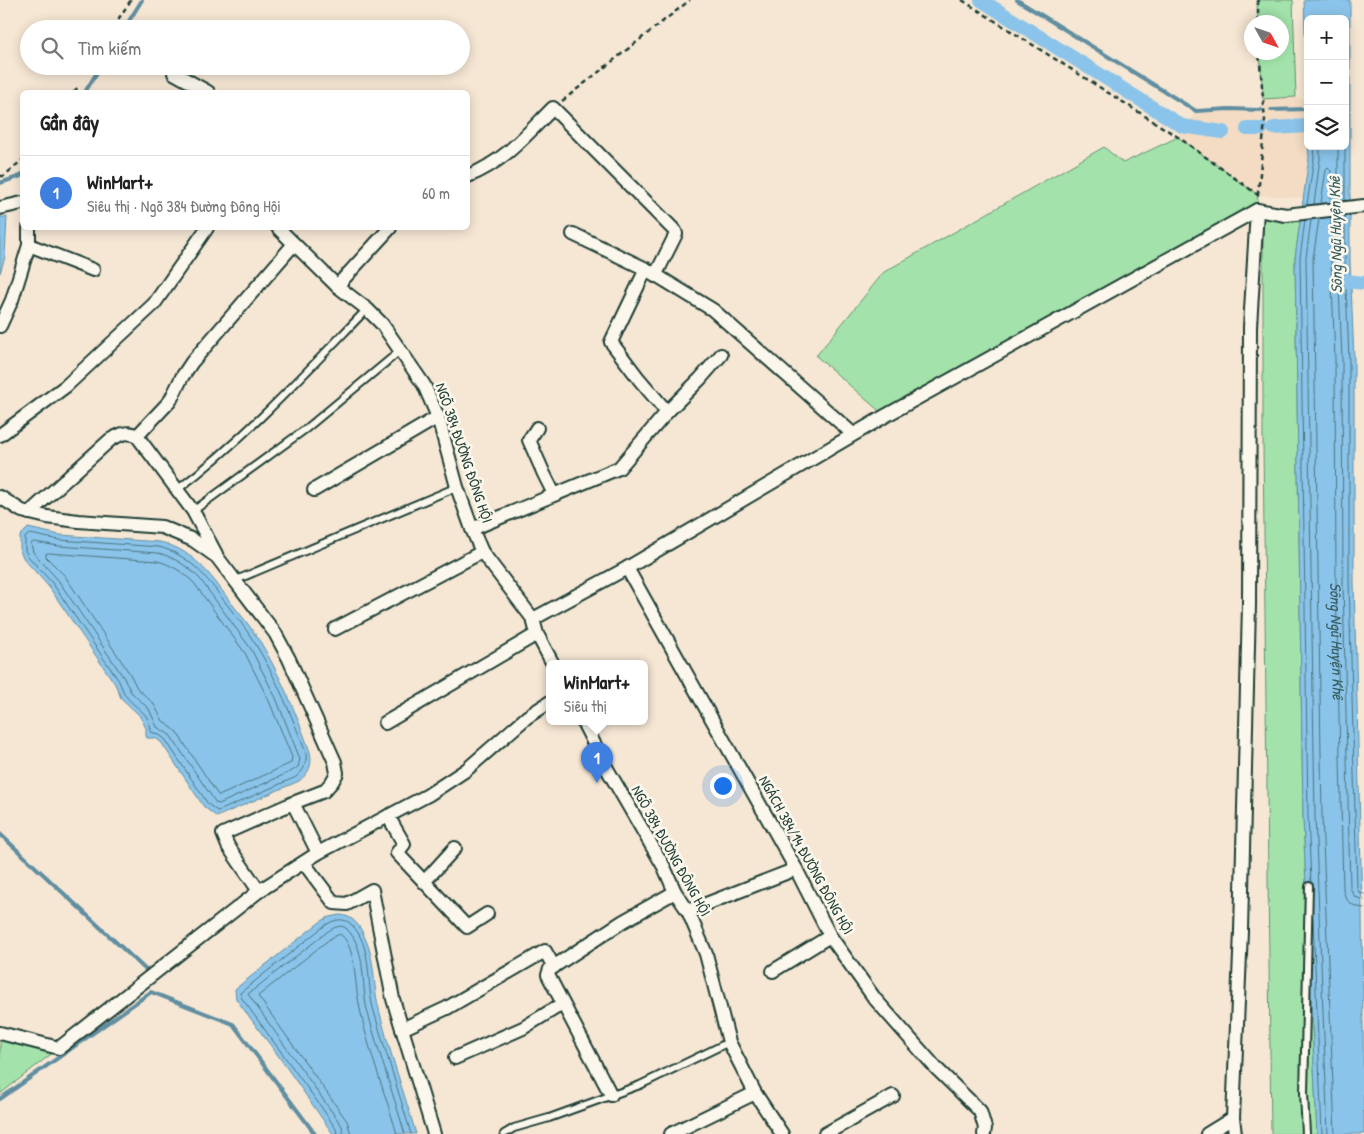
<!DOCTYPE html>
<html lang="vi">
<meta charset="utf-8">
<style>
body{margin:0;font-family:"Patrick Hand",sans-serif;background:#f2f2f2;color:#222}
.controls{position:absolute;right:15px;top:15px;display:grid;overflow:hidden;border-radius:8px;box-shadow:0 2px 12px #0003}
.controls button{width:45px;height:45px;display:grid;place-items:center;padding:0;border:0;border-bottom:1px solid #e0e0e0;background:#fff;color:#222;font:25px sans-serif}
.compass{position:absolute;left:1244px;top:15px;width:45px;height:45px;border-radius:50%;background:#fff;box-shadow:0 2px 12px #0003;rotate:130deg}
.you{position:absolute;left:722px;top:785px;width:18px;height:18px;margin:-12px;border:4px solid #fff;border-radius:50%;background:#1a73e8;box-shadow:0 0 0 8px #1a73e833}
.badge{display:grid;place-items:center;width:32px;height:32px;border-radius:50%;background:#db2777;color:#fff;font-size:16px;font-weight:700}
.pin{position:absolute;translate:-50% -41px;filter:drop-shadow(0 1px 2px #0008)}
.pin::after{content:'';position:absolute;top:26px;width:18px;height:15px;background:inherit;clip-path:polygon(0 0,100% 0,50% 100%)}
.popup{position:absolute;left:546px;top:660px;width:102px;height:65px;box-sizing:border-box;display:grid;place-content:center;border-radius:8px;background:#fff;filter:drop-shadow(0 1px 4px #0005);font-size:16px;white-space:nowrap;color:#767676}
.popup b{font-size:19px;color:#222}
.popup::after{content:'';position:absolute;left:50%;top:100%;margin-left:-10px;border:10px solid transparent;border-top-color:#fff}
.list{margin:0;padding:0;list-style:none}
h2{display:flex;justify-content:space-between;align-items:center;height:65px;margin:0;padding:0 20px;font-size:21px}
h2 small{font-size:16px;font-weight:400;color:#767676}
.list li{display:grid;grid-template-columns:32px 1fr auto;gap:15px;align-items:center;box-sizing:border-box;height:75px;padding:0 20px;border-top:1px solid #e0e0e0}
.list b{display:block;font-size:19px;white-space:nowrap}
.list p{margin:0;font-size:16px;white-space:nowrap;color:#767676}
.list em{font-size:16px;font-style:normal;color:#767676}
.icon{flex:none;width:28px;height:28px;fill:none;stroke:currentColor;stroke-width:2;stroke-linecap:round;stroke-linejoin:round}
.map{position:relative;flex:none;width:1364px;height:1134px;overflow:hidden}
.search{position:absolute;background:#fff;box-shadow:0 2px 12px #0003;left:20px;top:20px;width:450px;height:55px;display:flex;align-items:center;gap:12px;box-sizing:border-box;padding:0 18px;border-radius:28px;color:#767676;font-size:19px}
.panel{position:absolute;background:#fff;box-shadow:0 2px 12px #0003;left:20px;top:90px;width:450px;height:140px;border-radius:8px}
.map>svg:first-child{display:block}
.built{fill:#f3dcc3}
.green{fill:#a3e3ab;stroke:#619070}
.water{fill:#8bc4ea;stroke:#608ea1}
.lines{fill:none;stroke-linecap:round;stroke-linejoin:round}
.shore{stroke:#4a737d;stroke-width:1}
.stream{stroke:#608ea1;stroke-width:4}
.canal{stroke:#8bc4ea;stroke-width:14}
.lane-casing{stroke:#1f3d34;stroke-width:10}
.street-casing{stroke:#1f3d34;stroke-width:16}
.path{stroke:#1f3d34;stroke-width:2.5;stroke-dasharray:5 4;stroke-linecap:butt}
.lane{stroke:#fbf7ec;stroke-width:6}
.street{stroke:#fbf7ec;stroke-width:12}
.labels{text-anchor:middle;stroke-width:5;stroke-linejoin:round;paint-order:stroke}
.street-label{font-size:15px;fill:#1f3d34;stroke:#fbf7ec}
.water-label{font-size:16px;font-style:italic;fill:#3a5f62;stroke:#fbf7ec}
</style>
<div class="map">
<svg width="1364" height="1134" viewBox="0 0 1364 1134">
<rect width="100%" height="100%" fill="#f6e7d4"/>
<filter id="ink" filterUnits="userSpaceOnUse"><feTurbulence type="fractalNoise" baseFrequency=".02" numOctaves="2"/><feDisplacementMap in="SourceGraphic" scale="10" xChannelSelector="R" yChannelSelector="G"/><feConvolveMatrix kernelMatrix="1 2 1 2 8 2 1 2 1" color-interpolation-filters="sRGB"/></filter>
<g filter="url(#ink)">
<path class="built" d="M1296,97L1307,101L1309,157L1303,198L1258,195L1178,137L1196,111L1264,110L1263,99Z"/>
<g class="green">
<path d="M1257,0H1293L1296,97L1263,99L1260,53L1282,52V22H1258Z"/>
<path d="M1178,137L1258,195L1257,210L885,416L816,356L884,272L1104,147L1123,163Z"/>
<path d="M1263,218L1300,222L1295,258L1303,817L1317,1134H1271L1263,444Z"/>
<path d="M0,1033L59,1048L0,1094Z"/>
</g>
<g class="water">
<path d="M1304,0H1350V261L1354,359V581L1362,911L1364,1134H1317L1303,817L1295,258L1309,157L1308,146H1345V19H1308V121Z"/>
<path d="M0,217H7L5,257L0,273Z"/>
<path d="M28,528L60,535L160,542C193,550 210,574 229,600C240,614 252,628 261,643C281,677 297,715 310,752C313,765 309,773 299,781L223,814L217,817L204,807L161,742L155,738H147L146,736V728L139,715L121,698L115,684L49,587L24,559L20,551V536Z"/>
<path d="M339,915C353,915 360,926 365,938C375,959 373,983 378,1005C388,1048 404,1092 416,1134H333L277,1054L236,999L235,989L320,922L329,917Z"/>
</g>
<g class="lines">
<g class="shore">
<path d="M1338,201V146"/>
<path d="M1345,201V146"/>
<path d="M1321,203L1326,170L1328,168L1331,171V202"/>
<path d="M1314,204L1320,159V146"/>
<path d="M1307,205L1314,158L1313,146"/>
<path d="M1345,216V261L1349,359V581L1357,888L1359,892L1364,894"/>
<path id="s1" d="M1331,217V261L1335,359L1336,582L1343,889C1345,901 1352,907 1364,908"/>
<path d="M1338,217V261L1342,359L1343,582L1350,888L1355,897L1364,900"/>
<path d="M1319,219L1313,259L1322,816L1335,1134"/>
<path d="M1305,220L1300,258L1308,816L1311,882"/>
<path d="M1311,220L1306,258L1315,816L1328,1134"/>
<path d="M30,534L59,540L159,547C190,555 207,578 225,602C236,616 247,630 256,645C277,679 292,717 306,753C307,764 304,770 296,777L221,810L217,811L208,804L165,739L158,734L151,732C150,711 135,709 126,696C123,692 121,686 119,681L53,584L28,556L25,550V538Z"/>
<path d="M34,542L59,546L158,553C174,557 189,567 200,579L251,649L276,698L300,759L298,767L292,771L219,804L216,803L170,735L157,727L149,709L131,692L124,678L58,580L33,552L31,544Z"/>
<path d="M49,553L157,561C171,564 184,573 194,583L245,653L269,701L292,757L291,763L221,795H218L176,731L163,721L153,703L137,688L130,674L65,576L46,557V554Z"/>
<path d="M1313,918L1322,1134"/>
<path d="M337,1134L336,1129L322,1108L241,997L240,993L323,927C331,921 342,916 351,924C373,946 366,981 373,1008C385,1051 399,1092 411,1134"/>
<path d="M343,1134L342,1126L327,1105L248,994L327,932C333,928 341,923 347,929C367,950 361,984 367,1010C378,1051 393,1093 405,1134"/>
<path d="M351,1134L347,1121L258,996L331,938L340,934C353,943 354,968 356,983C361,1032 383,1086 397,1134"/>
</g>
<g class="stream">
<path d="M1017,0L1196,111L1229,109L1261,110"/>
<path d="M124,29L142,0"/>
<path d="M85,92L101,66"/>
<path d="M1271,110L1308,109"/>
<path d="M0,183L21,176L22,174"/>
<path d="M0,834L148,972"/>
<path d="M0,1099L151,992L233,1024L315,1134"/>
</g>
<g class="canal">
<path d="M981,0L1182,126L1223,132"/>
<path d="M1274,128L1308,126"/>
<path d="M1247,129H1261"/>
<path d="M1336,280L1364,283"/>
</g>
<defs>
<g id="lane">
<path d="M177,490C247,437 306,372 367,309"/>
<path d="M193,511L307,428L401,350"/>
<path d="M236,580L457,487"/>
<path d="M504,1134L514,1128L549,1118L640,1085L729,1042"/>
<path d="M1306,1134L1304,1093L1309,886"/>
</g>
<g id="street">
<path d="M174,73L208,92"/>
<path d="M468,176C504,162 526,135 553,108L675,231L676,234L655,276"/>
<path d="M0,208L22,203"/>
<path d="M278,228L337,286L367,309L382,324L424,385L438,417L457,487L472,529L482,552L533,619L537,634L553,664"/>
<path d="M573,234L646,269L713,310L853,434"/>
<path d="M29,245L93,270"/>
<path d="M646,269L611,342L639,379L667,412"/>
<path d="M337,286L390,228"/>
<path d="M0,326L12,300L29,245V228"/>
<path d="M537,428L529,440L544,474L554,494"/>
<path d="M0,435L66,386L154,304L207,228"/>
<path d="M137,436L170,401L182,377L192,362L294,244"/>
<path d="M314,490L438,417"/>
<path d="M0,497L22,511L47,517L78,521L162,527L193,540L217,557L275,633L289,659L335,762L337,773L332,782L324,791L293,803L223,834L228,846L259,891"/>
<path d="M29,513L110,440C119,435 127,430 137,436L193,511L216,554"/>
<path d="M472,529L619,468L667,412L700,379L721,355"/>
<path d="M627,568L796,869L830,936L875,999L936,1068L980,1111L985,1128L984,1134"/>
<path d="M533,619L627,568L885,416L1257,210L1286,215L1364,206"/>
<path d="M335,629L482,552"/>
<path d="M583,722L606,767L664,867L675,892L688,911L706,954L729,1042L755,1093L782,1134"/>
<path d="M385,723L537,634"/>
<path d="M293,803L318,853"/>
<path d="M388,816L404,844L397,853L467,927L487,914"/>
<path d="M304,863L334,903L347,904L372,890L393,999L434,1134"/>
<path d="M424,882L455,848"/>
<path d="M688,911L796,869"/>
<path d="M773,971L830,936"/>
<path d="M402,1029L447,1008L545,951L554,967"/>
<path d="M0,1033L59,1048L259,891L318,853L428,795L466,770L527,717L550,702"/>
<path d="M455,1058L523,1028L562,1004"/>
<path d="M611,1095L548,975L550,969L622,922L675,892"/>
<path d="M671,1134L755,1093"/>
<path d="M825,1134L893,1096"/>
<path d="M1207,1134L1233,1118"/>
<path d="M1235,1134L1233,1118L1241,931L1249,605L1250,327L1257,210"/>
</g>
</defs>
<use href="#lane" class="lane-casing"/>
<use href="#street" class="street-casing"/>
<g class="path">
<path d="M962,0L1178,137L1258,195V199"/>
<path d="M1258,0V22"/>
<path d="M113,27L131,0"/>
<path d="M74,92L78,87"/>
<path d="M562,101L690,0"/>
<path d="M0,176H4L22,160"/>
<path d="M1258,195L1265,120L1259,52"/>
</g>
<use href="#lane" class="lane"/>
<use href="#street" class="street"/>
</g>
</g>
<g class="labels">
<g class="street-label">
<text transform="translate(464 453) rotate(71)" y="5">NGÕ 384 ĐƯỜNG ĐÔNG HỘI</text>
<text transform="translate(671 851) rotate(61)" y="5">NGÕ 384 ĐƯỜNG ĐÔNG HỘI</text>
<text transform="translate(806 855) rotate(61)" y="5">NGÁCH 384/14 ĐƯỜNG ĐÔNG HỘI</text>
</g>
<g class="water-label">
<text transform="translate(1335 235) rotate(-91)" y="6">Sông Ngũ Huyện Khê</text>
<text dy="6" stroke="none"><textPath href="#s1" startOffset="424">Sông Ngũ Huyện Khê</textPath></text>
</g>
</g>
</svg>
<div class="controls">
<button>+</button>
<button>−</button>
<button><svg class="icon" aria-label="layers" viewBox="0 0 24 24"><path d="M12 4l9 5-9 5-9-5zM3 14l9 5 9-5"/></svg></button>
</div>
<svg class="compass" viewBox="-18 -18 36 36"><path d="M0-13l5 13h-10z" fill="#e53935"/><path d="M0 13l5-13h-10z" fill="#767676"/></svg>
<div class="you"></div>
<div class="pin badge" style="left:597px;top:783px;background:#3f7fe0">1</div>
<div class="popup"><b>WinMart+</b>Siêu thị</div>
<div class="search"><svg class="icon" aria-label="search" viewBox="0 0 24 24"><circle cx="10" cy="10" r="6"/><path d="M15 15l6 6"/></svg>Tìm kiếm</div>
<section class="panel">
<h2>Gần đây<small></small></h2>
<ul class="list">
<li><span class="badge" style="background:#3f7fe0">1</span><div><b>WinMart+</b><p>Siêu thị · Ngõ 384 Đường Đông Hội</p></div><em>60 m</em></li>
</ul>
</section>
</div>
